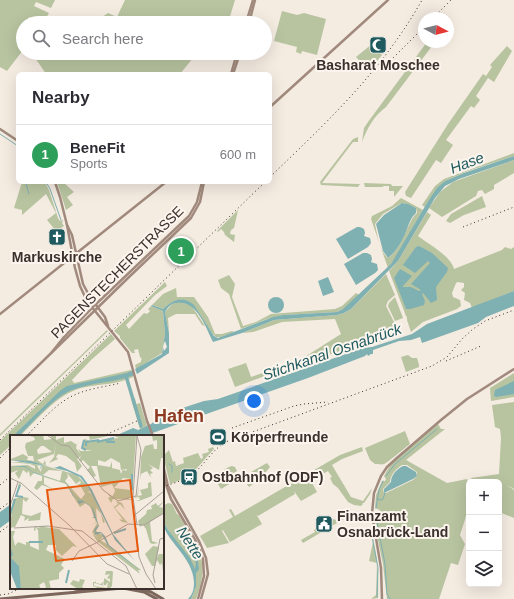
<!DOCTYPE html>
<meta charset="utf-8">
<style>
body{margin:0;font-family:Arial,sans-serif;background:#f2f2f3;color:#2b2b33}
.controls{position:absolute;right:12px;bottom:12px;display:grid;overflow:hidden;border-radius:6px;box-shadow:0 4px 16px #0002}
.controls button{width:36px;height:36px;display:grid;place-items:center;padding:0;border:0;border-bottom:1px solid #e1e1e2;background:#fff;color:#2b2b33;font:20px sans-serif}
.compass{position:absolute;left:418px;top:12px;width:36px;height:36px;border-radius:50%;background:#fff;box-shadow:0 4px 16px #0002;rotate:97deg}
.you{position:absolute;left:254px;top:401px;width:14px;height:14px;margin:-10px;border:3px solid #fff;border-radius:50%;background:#1a73e8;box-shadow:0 0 0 6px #1a73e833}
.badge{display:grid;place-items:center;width:26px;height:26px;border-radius:50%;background:#1a73e8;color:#fff;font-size:13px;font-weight:700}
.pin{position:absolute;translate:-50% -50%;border:2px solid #fff;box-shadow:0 1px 4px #0006}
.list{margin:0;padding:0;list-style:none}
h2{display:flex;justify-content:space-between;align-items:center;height:52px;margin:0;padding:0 16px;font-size:17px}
h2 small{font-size:13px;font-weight:400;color:#7c7c81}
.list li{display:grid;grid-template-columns:26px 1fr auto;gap:12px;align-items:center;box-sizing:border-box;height:60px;padding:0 16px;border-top:1px solid #e1e1e2}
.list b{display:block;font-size:15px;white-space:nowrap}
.list p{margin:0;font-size:13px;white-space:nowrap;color:#7c7c81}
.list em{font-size:13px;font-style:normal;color:#7c7c81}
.icon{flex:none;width:22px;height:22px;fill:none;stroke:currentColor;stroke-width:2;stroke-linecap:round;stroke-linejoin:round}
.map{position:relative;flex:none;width:514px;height:599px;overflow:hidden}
.search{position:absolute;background:#fff;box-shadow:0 4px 16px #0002;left:16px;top:16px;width:256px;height:44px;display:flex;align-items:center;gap:10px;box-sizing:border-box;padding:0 14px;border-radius:22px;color:#7c7c81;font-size:15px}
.panel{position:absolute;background:#fff;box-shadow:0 4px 16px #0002;left:16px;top:72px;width:256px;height:112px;border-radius:6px}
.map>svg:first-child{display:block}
.green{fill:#b8c4a0;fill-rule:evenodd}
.water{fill:#7fb0b2}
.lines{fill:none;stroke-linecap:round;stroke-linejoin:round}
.stream{stroke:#7fb0b2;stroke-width:1}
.river{stroke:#7fb0b2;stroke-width:3.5}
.secondary{stroke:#a18a7d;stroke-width:2.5}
.primary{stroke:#7d675c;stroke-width:3}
.rail{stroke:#3b302b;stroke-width:1;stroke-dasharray:1 3;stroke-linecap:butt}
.labels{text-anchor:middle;stroke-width:4;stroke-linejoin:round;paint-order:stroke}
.poi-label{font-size:14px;font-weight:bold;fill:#3b302b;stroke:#fbf5ee;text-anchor:start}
.street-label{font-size:14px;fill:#3b302b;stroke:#fbf5ee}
.water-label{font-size:15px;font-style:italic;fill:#1f5a5e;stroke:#fbf5ee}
.district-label{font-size:18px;font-weight:bold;fill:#8c3b22;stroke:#fbf5ee}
.inset-river{fill:none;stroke:#7fb0b2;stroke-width:2}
.inset-road{fill:none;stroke:#aaa098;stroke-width:1}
.view{fill:#e8590c;fill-opacity:0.15;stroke:#e8590c;stroke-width:2}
.inset-edge{fill:none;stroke:#3b302b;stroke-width:2}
</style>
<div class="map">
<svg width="514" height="599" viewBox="0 0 514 599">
<rect width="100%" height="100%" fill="#f4ebe1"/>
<g class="green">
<path d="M0,0H55L51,8L36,2L34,6L49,13L43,23L29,17L27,21L31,23H23V50L7,71L0,67Z"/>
<path d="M125,0H235L228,23H217L214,16L207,23H171L167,17L161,23H75L79,16L93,23L108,13L117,17Z"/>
<path d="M282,11L297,15L304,13L326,19L317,55L302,51L301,54L296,52L297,47L274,41Z"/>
<path d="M427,42H435L386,107C373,117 368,127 362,142L364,128L368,122Z"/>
<path d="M372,44L382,55L369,71L356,57Z"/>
<path d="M507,46L512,51L494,82L488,78L476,96L480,100L474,108L471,106L446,140L453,145L441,163L436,160L411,198L406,196L405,192L448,124L483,74L486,76L492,67L490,65Z"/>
<path d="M30,53H197L180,74H46L38,62Z"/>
<path d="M358,137V142H353L322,183L360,184L358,187L321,185L320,182L353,139Z"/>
<path d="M514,153V156L468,171L445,181L427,203L425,207L422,205L435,186L444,179Z"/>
<path d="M514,160V173L494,185V189L485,194L482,190L478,191L476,196L442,217L429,208L440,192L453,182Z"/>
<path d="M22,182H45L49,190L58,218L60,221L63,220L62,223L64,226L56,231L47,220L56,213L46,194L22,215V210L14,208Z"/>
<path d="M57,182H63L74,192L67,197L73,205L66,210Z"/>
<path d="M364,183L391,184L392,186H403L394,197V191H389V186H384L382,187H365Z"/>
<path d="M482,196L486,207L464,215L450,223L446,221L451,214Z"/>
<path d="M401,198L423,210L394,260L388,268L371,219L372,216L392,206ZM404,203L416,208L417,213C412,217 410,224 407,229C403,239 397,252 388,258C380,252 377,234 375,224L383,214L400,204Z"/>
<path d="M238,210L234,228L231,230L230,234L235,235L234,242L225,235L224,232L221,229L218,232L217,231Z"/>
<path d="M427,212L431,215L418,236C428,244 451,256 454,269L502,250L505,247L511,249L514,247V291L472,308L470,303L464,300L465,293L461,290L464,287V283L458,282L456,283L452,293L453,297L460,300L461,306L457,309L423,322L411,332L407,320V317L406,316L389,271L398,261Z"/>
<path d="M386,274L395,295L388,301L386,306L394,322L397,335L388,338L387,334L381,336L382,341L371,344L362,343L281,372L341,334L335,319L282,322L253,332L242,333L274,320L337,315L344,313L351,309Z"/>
<path d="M229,275L235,284L232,297L243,326L256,322L271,314L335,309L342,306L356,293L359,295L349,306L337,312L283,315L267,319L241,329L229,294L221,288L218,280Z"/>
<path d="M165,282L167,286L155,295L126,325L129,329L144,313L147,314L150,311L148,309L151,306L163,311L165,334L162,353L136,369L135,365L141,362V360L142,359L140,357L138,349L134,350L135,353H132L120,338V336L114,331Z"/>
<path d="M176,288L177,297H194L208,317L215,334H222L232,331L234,332L221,337H216C199,321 193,282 163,309L152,305L163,294Z"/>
<path d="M395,297L403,318L395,321L388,306L389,303Z"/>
<path d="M179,302L191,305L205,326L202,325L195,314H176L168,318L169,333L165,312L172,304Z"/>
<path d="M107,330L108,331L0,436V434C35,399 72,365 107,330Z"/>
<path d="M111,334L115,339L91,360L72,380L74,383L131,370L133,377C117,385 97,384 81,388C56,395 38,419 20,436H11V445L0,455V441Z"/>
<path d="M408,355L412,358H417L419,365V367L406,372L401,357Z"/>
<path d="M294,362L276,372L235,387L228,369L246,363L251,377Z"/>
<path d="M514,373V397L491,401L490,388Z"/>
<path d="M135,398L136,404L140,403L147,426L140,429L131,399Z"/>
<path d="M514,402V489L507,485L514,490V518L499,512V482H485L494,480L472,482L471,478L499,474L501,438L500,429L495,427L492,405Z"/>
<path d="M438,424L441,429H445L406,460L447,483L467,479C473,498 466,517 460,535L465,544L458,565L451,563L439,599H387L383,564L376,531L375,513L377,512L378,515H379L380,510L375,508L376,495L382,481H385L386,479L384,476L389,467L398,457ZM402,465H407L417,472V476L413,480L386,493H384L383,489L390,482C390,475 397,468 402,465Z"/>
<path d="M405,431L410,444C406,447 387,463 384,464C382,465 377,464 375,464L370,460L365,448Z"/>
<path d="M213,447L214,449C198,466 194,476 170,484L163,456L169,450L173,462L175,461L176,466L184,463L183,458L198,453L201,459L203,458L202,454L209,452L208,449Z"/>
<path d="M362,447L363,451L342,459L332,465L351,497L363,501L372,488L370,494L364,503H362L363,504L361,506L354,505L348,502L338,488L333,484L330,478L332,477L328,471L311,481L317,492L301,501L294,491L295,494L258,516L256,514L262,524L230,542L223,530L222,531L229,543L207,548L200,536L233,517L229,510L231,509L235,516L340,455Z"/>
<path d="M267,463L270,467L265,473L268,480L263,483L261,481H257L249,487L242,477Z"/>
<path d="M232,466L235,467L237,471L232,474L236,480L221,489L213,476L229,467Z"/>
<path d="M168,503L172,504L177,514L179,515C198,548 211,560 196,599H191L196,587L195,569L168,530L163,521V506Z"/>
<path d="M347,513L349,516L303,543L301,540L315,532L314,530L318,528L319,530L331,523L330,521L334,519L335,520Z"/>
<path d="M370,527C377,553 379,570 378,598L371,599L376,595L377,563L369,561L373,542Z"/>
</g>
<g class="water">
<path d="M514,156V160L459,179L445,186L435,198L398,261L351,309L344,313L337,315L274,320L242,333L213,342C206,328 197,300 177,303C171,303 168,307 165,312L169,333V353L137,374L135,369L162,354L163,347L164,351L167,347L165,341L163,346L165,334L163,311L151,306L152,305L163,309C173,300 182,295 194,305L214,336L218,338L273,317L283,315L337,312L343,309L391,264L427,203L437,188L445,181L464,173Z"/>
<path d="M402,203L408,204L416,208V213C411,217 409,224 407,229C403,240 397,251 388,258L383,251L376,224L384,215Z"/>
<path d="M357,227H360L364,229L365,233L364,236L370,238L371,243L368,247L348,259L336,239Z"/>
<path d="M419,246L432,253L448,268L447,272L436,287L437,300L431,303L423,293L422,294L425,301L424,305L410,309H406L394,278L400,269L412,276L403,286V287H411L419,291L421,290L411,284L430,263L428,261L415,273L403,265L416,247Z"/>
<path d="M363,253H367L371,255L372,259L371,262L377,264L378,270L375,273L356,285L344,264Z"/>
<path d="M328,277L334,292L323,296L318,281Z"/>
<path d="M514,291V306L486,317L478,323L422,343L420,337L411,340L399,341L373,350V354H371L368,356L367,354L365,356L308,378L144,436H115L133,428L138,430L151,424L161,415L204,401L218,399L363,348L372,347L412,334L427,324Z"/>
<circle cx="276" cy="305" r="8"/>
<path d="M133,370L135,375C114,383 92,382 72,390C55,396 32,423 19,436H13L61,390L67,386L127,373Z"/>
<path d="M514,381V394L496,397L494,396L495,390Z"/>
<path d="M403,466H406L416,472L417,476L413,479L384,493V489L391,482C391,475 397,469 403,466Z"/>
<path d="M11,504V520L0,528V512Z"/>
<path d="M163,521L168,530L190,558L195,569L196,563L193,554L187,550L189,543L182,542L178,534L174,533V531C182,530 180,536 184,540L190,542V549L195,553L198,562L199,569L196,573V587L191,599H188C193,594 194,589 194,582C193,556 163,539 163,521Z"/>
</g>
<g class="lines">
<g class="stream">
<path d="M0,134L18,146"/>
<path d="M46,182L50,189L61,220"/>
<path d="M26,184L29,194"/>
<path d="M169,464L172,466V472"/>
<path d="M386,476L395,464L437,429"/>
<path d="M377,499L381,500L383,499L385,493"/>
<path d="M376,508L379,490L383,481"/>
<path d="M375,512L385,564L387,594L390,599"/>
<path d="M372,536L378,568L377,597"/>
</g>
<path class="river" d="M126,376L141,426"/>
<g class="secondary">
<path d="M246,23L253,0"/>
<path d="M249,23L255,0"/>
<path d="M231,74L237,53"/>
<path d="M233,74L240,53"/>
<path d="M270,107L388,0"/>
<path d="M0,129L18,141"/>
<path d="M55,182L60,197L67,225L72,235L83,284L90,297L105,317L108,326"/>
<path d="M67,225L75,268L80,286L87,301L128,352L147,421L153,436"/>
<path d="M0,314L166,182"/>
<path d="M52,352L64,337L95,305L189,216L197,202L202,182"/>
<path d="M0,403L129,277L191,218L200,202L204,182"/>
<path d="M163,465L168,486L199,541L206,558L208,574L201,599"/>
<path d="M163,476L171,499L197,543L203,559L204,576L198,599"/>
<path d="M382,599L381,568L372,514L374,493L381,476L387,467L398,457L441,420L467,399L514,369"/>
</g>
<g class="primary">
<path d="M138,588L151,592L163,599"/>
<path d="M75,592L98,588"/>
<path d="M0,599L123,588L144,592L157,599"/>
</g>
<g class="rail">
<path d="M433,18L451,0"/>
<path d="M382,69L424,27"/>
<path d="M270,177C328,121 382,71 422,0"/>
<path d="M463,227L514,207"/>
<path d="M446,361L481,346"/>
<path d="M232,428L294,406L304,404L328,402"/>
<path d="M26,436C43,420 59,399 82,392C94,388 108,386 121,383"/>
<path d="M60,436L62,434"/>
<path d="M103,436L137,421"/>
<path d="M0,440L265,182"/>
<path d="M0,458L11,447"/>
<path d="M0,485L11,476"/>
<path d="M163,487C174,483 185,480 194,473C207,462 212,449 228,441L432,366L447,357L462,339L473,329L485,321L514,310"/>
<path d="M0,509L11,501"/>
<path d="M0,532L11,524"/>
<path d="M0,595L8,594L21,588"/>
</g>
</g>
<defs>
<symbol id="mosque-square" viewBox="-11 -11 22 22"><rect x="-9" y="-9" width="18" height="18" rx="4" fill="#1f5a5e" stroke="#fbf5ee"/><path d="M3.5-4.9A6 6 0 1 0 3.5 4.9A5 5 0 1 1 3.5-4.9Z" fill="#fff"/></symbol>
<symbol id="church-square" viewBox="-11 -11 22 22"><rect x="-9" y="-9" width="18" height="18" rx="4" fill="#1f5a5e" stroke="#fbf5ee"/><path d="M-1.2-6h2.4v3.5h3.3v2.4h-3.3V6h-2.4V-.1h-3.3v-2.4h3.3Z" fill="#fff"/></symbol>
<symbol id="stadium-square" viewBox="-11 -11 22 22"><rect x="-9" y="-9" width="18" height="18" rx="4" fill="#1f5a5e" stroke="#fbf5ee"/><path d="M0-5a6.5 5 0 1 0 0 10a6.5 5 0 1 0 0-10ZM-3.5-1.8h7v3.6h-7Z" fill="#fff"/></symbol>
<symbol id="station-square" viewBox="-11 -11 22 22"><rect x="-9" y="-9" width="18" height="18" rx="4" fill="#1f5a5e" stroke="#fbf5ee"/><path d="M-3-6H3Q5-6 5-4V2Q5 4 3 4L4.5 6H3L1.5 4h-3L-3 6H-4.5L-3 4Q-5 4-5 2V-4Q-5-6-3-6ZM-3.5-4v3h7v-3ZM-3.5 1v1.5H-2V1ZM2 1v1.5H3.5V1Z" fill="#fff"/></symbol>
<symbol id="civic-square" viewBox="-11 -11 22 22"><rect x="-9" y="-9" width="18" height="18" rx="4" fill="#1f5a5e" stroke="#fbf5ee"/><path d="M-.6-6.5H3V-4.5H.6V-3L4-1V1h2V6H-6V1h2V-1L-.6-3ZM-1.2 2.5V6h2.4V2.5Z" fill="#fff"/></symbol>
</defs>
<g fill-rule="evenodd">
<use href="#mosque-square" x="368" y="35" width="20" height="20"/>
<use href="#church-square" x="47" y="227" width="20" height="20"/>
<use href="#stadium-square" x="208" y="427" width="20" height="20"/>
<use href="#station-square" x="179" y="467" width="20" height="20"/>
<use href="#civic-square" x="314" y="514" width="20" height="20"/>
</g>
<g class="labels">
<g class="poi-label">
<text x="378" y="70" text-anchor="middle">Basharat Moschee</text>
<text x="57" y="262" text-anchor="middle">Markuskirche</text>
<text x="231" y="442">Körperfreunde</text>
<text x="202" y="482">Ostbahnhof (ODF)</text>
<text x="337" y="521">Finanzamt<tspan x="337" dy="16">Osnabrück-Land</tspan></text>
</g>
<g class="street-label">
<text transform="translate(117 272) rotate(-45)" y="5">PAGENSTECHERSTRASSE</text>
</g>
<g class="water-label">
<text transform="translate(467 163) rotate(-21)" y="5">Hase</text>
<text transform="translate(332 352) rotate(-19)" y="5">Stichkanal Osnabrück</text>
<text transform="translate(190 543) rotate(57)" y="5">Nette</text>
</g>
<g class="district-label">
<text x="179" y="422">Hafen</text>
</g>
</g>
<g transform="translate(10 435)">
<rect width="154" height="154" fill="#f4ebe1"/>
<path d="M15,0H33L34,5L42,4L40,0H46V5L54,2V8L61,6L67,10L68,5L66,13L71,20L68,14L71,16H82L72,14L74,4L81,6L109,3L102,0L80,5L79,1L81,0H126L122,62L116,64H122V65L103,64L101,68L104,72L108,69L106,66L112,68L115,75L110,69L105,73L118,88L112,87L109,84L113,85L103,71L98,63L100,62L97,58L102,62L105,56L102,49L91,52L87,31H81L86,41L83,42L77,35L80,32L73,25L71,27L69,25L71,21L67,24L72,31L67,37L65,28L56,21L48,19L46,22L48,24L39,28L44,22L46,9L44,19L27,25L33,29L35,25L36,30L0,25V20L1,24L13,19L18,22L17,25L24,26L23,21H18L15,12L16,8L25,5L24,2ZM31,11H34L42,17L28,19L27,15ZM101,23L110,28L111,35L117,34L116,36L113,34L111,39L110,35L102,33V26L100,32L88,30V25L95,27ZM113,43L122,44L121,55L104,53ZM138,0H154V23H151L149,35L138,29L143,33L140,35L143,38L140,39L141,43L137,36L131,39L130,45L131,22L135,11L143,9L144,14H147V5L143,6L142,0ZM0,27H11L31,30L27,31L31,37L32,30L67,40L78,52L80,56L77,58L80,57L84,63L95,87L93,88L91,79L86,73L87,87L80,91L86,87L80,71L76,68L70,72L66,66L43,55L66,66L56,49L34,42V49L43,54L32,50L27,55L24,53L28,46H32V41L24,38L20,42L19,36L17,38L13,35L9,44L5,38L9,35L0,38V31L18,30L25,34V31L20,29ZM39,35L52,36L50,46L25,38L33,40ZM57,38L66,49L70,46L71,48L67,50H70L75,59L71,64L55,46L58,42ZM141,47L142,61L129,66H125L130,65L129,62L124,63L127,61L129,50L128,61L132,60L130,55L138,53V48ZM9,48L11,49L7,61L19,63L16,67L13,64L12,79L21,81L31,77L30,85L18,86L19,83L14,86L15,82L11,80L5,92L0,93L3,64L11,62H7L6,61ZM154,66L149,72L154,73V78L140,87L142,106L148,108L143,109L140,108L136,94L133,90L130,92L128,86L136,79L137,75L142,74L141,71L146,68L148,71ZM87,88L88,90L86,96L94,101L90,105L97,109L95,101L99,111L131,135H128L130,139L87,106L82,98L89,103L82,97ZM24,91H28L26,92L29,93L30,91H38L34,92L49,94L67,112L63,111L52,121L46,115V110H38L36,115L55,124L51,130L54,133L49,138V144L39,146L41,154H34L36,152L34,147L29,150L31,154H11L8,130L0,123L3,119L0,115L1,96H5L3,102L5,111L8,107L16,110V107H20V111L29,115L28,95L24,91L26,95L24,96ZM143,111L149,112L147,123L149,119H154V145L152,128L150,130L147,125L145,131H142L135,119ZM96,136H102L103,137L102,151L99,154H90L83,151V147H86L85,144L86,148L91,149L94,146L93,150L95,151L84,148V151L97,153L98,148H97L96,150H94V143L100,147V144L97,143L100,139L95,140L96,136L100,137ZM70,144L75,145L72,152L76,154H68L60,149L63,145L69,147Z" fill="#b8c4a0" fill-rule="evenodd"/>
<path d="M0,25L20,26L44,33L50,31L72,41L82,55L103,99L125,126L105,105L78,52L70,42L57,36L32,30L30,35L31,30ZM0,31H15L23,37L53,47L57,49L64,61L75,67L83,73L89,91L85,97H91L95,101L99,110L132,137L98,111L91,98L85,100L84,95L88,90L85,83H82L84,82L82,73L74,67L69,69L67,65L72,66L63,61L56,48L24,38L15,32ZM1,114L3,119L1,123L9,131L11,154H7L0,136V115Z" fill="#7fb0b2"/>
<path class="inset-river" d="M74,5L72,13L76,15M87,7L104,3M96,7H105L96,6M76,11V7L89,5M10,50L6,61L13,62M122,55V39M0,80L5,64M104,98L116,94M19,107H33M56,148L59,135"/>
<path class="inset-road" d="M37,0L51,10L59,11L93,55L108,66L126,61L131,15L127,1M0,43L11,48L59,90L97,129L119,139M123,62L127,90M123,62L127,0M0,71L8,47M126,79L154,56M4,93L38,91L72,96L116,131L127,154M126,93L129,122L136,139L146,154M86,108L118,89L134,90L154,78M62,126L69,116L86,108M145,148L143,140L150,104L154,103"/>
<path class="view" d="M120,45L128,116L46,126L37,55Z"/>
<rect width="154" height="154" class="inset-edge"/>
</g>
</svg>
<div class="controls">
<button>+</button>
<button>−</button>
<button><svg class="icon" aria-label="layers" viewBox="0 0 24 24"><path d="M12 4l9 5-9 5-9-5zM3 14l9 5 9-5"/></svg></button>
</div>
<svg class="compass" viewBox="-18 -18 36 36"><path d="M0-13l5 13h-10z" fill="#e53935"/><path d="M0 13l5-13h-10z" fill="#7c7c81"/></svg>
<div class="you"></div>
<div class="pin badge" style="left:181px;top:251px;background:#2e9e5b">1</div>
<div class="search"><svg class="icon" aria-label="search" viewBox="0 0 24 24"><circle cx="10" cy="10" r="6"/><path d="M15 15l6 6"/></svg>Search here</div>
<section class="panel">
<h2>Nearby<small></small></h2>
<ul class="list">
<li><span class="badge" style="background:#2e9e5b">1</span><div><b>BeneFit</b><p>Sports</p></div><em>600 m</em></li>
</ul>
</section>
</div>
